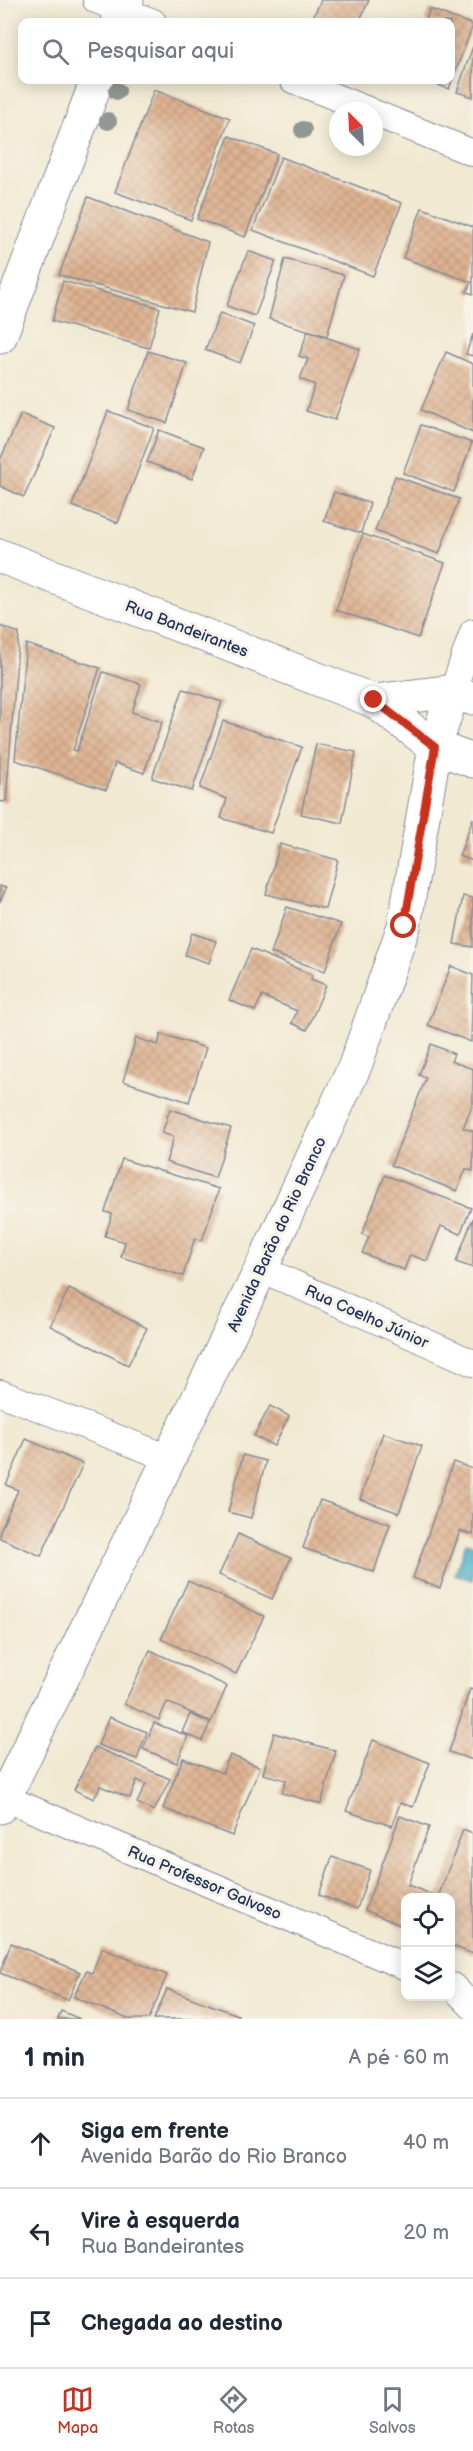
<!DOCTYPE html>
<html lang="pt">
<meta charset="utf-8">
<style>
body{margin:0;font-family:"Balsamiq Sans",sans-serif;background:#f2f2f3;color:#1f2937}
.controls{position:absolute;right:18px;bottom:18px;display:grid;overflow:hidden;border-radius:12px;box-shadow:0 3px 15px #0003}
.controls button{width:54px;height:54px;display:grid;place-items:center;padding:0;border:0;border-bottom:2px solid #e0e1e3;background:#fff;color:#1f2937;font:30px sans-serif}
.compass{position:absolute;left:329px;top:102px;width:54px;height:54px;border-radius:50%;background:#fff;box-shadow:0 3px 15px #0003;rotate:336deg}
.stop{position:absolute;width:18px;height:18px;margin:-14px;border:4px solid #c8321e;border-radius:50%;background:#fff}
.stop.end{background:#c8321e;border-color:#fff;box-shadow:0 2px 6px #0008}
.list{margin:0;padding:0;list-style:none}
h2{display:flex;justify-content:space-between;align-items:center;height:78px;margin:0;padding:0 24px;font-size:26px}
h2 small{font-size:20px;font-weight:400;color:#747a83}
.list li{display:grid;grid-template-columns:39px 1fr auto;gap:18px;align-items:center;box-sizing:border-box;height:90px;padding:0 24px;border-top:2px solid #e0e1e3}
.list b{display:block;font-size:22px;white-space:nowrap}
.list p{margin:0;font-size:20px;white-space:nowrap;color:#747a83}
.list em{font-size:20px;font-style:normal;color:#747a83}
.icon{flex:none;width:33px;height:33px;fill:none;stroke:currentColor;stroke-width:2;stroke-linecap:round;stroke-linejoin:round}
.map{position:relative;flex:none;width:473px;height:2019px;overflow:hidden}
.search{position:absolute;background:#fff;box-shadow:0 3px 15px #0003;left:18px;right:18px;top:18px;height:66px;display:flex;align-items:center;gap:15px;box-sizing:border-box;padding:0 21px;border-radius:12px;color:#747a83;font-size:22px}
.sheet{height:348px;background:#fff}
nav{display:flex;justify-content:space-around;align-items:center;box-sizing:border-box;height:84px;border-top:2px solid #e0e1e3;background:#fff;font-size:16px;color:#747a83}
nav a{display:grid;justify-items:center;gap:3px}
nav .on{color:#c8321e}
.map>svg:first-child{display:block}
.water{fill:#4cb0cb;stroke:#347094;stroke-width:1.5}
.building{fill:url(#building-cross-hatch)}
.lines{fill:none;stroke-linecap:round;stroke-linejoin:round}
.minor-casing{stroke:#868c98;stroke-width:28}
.tertiary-casing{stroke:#868c98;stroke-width:35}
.minor{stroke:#fff;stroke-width:26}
.tertiary{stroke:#fff;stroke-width:33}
.tree{fill:#919894}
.route{stroke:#c8321e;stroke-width:8}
.labels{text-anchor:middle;stroke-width:6;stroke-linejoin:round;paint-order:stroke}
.street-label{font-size:16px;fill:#1b2f5e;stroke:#f7f3e8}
</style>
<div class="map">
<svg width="473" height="2019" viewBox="0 0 473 2019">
<defs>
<pattern id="building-cross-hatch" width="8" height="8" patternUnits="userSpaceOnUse" patternTransform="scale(1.5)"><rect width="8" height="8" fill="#deb391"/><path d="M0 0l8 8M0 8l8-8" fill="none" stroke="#be9a7f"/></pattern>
</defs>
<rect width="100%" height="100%" fill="#f7f3e8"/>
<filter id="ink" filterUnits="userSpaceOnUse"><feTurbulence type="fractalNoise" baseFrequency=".0167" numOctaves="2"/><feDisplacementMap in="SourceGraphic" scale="12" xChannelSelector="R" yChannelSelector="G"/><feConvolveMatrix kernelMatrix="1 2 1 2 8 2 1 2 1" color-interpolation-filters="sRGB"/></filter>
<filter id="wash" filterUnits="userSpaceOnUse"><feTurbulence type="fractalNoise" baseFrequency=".008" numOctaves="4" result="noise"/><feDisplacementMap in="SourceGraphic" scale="24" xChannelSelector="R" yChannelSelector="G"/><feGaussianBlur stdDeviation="1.35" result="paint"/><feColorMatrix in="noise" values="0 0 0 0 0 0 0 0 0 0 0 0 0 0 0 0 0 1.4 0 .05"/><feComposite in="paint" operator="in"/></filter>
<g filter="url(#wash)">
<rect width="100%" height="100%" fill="#f1e9d2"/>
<path class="water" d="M466,1543L473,1545L472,1580L455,1574Z"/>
<g id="blocks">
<g class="building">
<path d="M321,0H369L359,22H311Z"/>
<path d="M430,9L473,25L449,89L425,80H450V22H425Z"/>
<path d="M473,46V97L457,92Z"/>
<path d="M154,90L230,118L191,220L115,192Z"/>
<path d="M229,136L277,154L245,237L197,219Z"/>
<path d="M281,157L402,203L373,276L253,230Z"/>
<path d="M88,197L208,242L192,312L59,275Z"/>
<path d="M422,208L473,227V294L467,292L471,282L403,258Z"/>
<path d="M248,251L276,261L255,316L227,306Z"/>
<path d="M285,259L344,275L327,336L269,319Z"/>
<path d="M63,281L160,308L149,348L52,321Z"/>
<path d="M220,313L254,326L240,363L205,350Z"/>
<path d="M308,331L360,349L335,420L306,411L315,385L300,379L308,359L299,356Z"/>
<path d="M473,334V356L466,354Z"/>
<path d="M148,351L187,363L167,423L128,410Z"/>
<path d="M446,352L473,364V433L421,410Z"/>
<path d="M108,411L154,428L118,523L72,506Z"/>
<path d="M21,414L55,428L24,497L0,486V460Z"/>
<path d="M421,425L472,443L454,492L403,473Z"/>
<path d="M159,430L204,447L192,479L147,462Z"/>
<path d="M395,476L459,499L439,554L375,531Z"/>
<path d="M334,492L370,503L361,533L324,521Z"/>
<path d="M363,534L445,563L418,638L336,610Z"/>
<path d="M0,626L19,633L6,801L0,802Z"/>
<path d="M26,644L100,668L73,750L77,751L103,672L141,684L132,712L162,722L144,773L115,763L106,790L15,760Z"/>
<path d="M183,689L222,702L192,791L152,778Z"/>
<path d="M223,721L302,747L271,833L221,818L227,799L200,788Z"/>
<path d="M316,744L356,752L342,823L301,814Z"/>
<path d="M473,818V861L459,856Z"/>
<path d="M280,844L338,860L325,909L266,894Z"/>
<path d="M0,886L6,888L0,902Z"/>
<path d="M463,896L473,898V947L454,944Z"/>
<path d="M287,907L341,924L325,971L271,953Z"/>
<path d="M192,933L216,941L209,963L185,955Z"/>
<path d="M251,949L312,975L311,979L326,985L307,1030L292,1023L297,1011L262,996L255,1011L229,1000Z"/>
<path d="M451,966L473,975L471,1042L428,1025Z"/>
<path d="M161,1034L206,1048L189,1102L123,1081L136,1038L158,1045Z"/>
<path d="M431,1044L454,1054L451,1061L473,1069V1103L463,1128L473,1131V1171L466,1169L457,1191L391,1165L426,1078L419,1075Z"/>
<path d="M170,1109L231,1128L215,1178L166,1162L174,1137L162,1133Z"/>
<path d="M122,1159L219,1189L202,1241L195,1238L183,1276L121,1257L125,1242L105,1236L112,1214L105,1212Z"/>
<path d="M385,1175L471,1208L460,1234L441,1226L427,1261L410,1255L404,1270L362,1253L369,1237L362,1234Z"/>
<path d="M473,1218V1268L456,1262Z"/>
<path d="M69,1289L147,1328L128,1365L50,1326Z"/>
<path d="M270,1406L289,1416L274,1446L254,1436Z"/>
<path d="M383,1433L422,1446L399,1513L360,1499Z"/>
<path d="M26,1439L83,1464L41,1556L0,1538V1531L18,1490L6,1485Z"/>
<path d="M243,1455L266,1461L251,1518L228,1512Z"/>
<path d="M453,1462L473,1469V1535L460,1531L440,1588L413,1578Z"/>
<path d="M320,1500L390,1524L374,1572L303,1548Z"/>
<path d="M238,1534L291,1558L272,1599L219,1575Z"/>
<path d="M188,1581L264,1616L236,1674L161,1639Z"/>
<path d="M150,1650L227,1686L211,1722L167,1702L159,1720L124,1704Z"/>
<path d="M470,1689L473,1690V1760L449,1752Z"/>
<path d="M190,1714L210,1723L202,1741L182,1732Z"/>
<path d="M109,1717L147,1732L137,1759L98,1745Z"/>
<path d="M154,1723L188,1736L177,1763L143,1749Z"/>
<path d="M274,1733L336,1751L321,1804L282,1793L286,1780L263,1774Z"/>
<path d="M373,1740L430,1763L413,1807L400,1803L392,1826L346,1811Z"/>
<path d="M95,1747L170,1779L154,1811L137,1803L146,1784L137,1780L130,1798L100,1786L94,1799L74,1790Z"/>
<path d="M230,1755L260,1767L232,1836L163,1808L183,1758L222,1773Z"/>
<path d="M400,1816L429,1827L408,1885L438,1897L463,1830L473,1834V1954L450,1945V1898H405V1927L365,1910Z"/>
<path d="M332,1857L370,1870L357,1909L319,1895Z"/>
<path d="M11,1943L80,1972L68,2000L0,1973Z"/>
<path d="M102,1948L167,1975L149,2019H128L74,1997L86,1971L92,1973Z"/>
<path d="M167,1989L238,2015L236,2019H154Z"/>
<path d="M61,2011L80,2019H58Z"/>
</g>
</g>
</g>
<g filter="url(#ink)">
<use href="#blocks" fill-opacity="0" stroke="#868c98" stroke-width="1.5"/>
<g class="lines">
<defs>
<g id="minor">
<path d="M96,0L153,22"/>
<path d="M293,80L370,111"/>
<path d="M374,113L473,153"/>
<path d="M453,691L473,632"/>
<path d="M261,1269L473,1363"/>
<path d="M0,1393L169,1458"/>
<path d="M5,1798L406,1967"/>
<path d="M452,1986L473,2007"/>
</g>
<g id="tertiary">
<path d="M118,22L127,0"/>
<path d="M0,337L97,80"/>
<path d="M0,556L374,701L435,747L473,761"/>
<path d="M374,701L453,691L470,698"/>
<path d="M0,1807L261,1269L355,1066L404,926L435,747L453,691"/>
</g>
</defs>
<use href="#minor" class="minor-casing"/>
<use href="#tertiary" class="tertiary-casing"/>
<use href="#minor" class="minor"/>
<use href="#tertiary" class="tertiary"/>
</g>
<g class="tree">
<circle cx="117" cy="91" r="9"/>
<circle cx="108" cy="121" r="9"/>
<circle cx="303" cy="130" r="9"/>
</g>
</g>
<g class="lines" filter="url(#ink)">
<path class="route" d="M374,700L435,747L404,926"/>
</g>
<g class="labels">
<g class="street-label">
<text transform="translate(187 628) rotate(21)" y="6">Rua Bandeirantes</text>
<text transform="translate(276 1234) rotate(-65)" y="6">Avenida Barão do Rio Branco</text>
<text transform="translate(367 1316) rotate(24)" y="6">Rua Coelho Júnior</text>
<text transform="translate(205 1882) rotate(23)" y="6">Rua Professor Galvoso</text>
</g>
</g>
</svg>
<div class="controls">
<button><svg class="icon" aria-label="locate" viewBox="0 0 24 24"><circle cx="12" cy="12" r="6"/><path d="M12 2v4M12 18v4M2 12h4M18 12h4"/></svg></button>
<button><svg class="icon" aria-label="layers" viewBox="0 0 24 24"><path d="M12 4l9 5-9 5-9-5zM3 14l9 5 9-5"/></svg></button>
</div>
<svg class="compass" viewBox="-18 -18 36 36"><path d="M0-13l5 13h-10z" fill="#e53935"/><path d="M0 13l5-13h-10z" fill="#747a83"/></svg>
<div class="stop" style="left:404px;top:926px"></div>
<div class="stop end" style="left:374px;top:700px"></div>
<div class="search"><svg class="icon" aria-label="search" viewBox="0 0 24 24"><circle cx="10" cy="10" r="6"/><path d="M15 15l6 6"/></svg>Pesquisar aqui</div>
</div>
<section class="sheet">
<h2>1 min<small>A pé · 60 m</small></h2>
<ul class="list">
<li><svg class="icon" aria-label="ahead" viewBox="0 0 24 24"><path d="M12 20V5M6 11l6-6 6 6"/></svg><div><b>Siga em frente</b><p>Avenida Barão do Rio Branco</p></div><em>40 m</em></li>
<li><svg class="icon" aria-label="left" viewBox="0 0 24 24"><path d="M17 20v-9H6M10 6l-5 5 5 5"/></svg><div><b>Vire à esquerda</b><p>Rua Bandeirantes</p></div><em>20 m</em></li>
<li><svg class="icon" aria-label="arrive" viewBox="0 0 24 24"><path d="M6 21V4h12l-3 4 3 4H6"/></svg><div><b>Chegada ao destino</b></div></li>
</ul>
</section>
<nav>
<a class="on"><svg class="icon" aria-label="map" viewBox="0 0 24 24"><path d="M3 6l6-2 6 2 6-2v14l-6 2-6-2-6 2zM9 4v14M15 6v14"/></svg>Mapa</a>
<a><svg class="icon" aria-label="directions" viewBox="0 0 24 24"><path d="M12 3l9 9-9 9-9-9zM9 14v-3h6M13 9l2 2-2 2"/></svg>Rotas</a>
<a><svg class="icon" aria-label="saved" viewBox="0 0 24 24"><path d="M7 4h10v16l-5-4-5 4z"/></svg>Salvos</a>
</nav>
